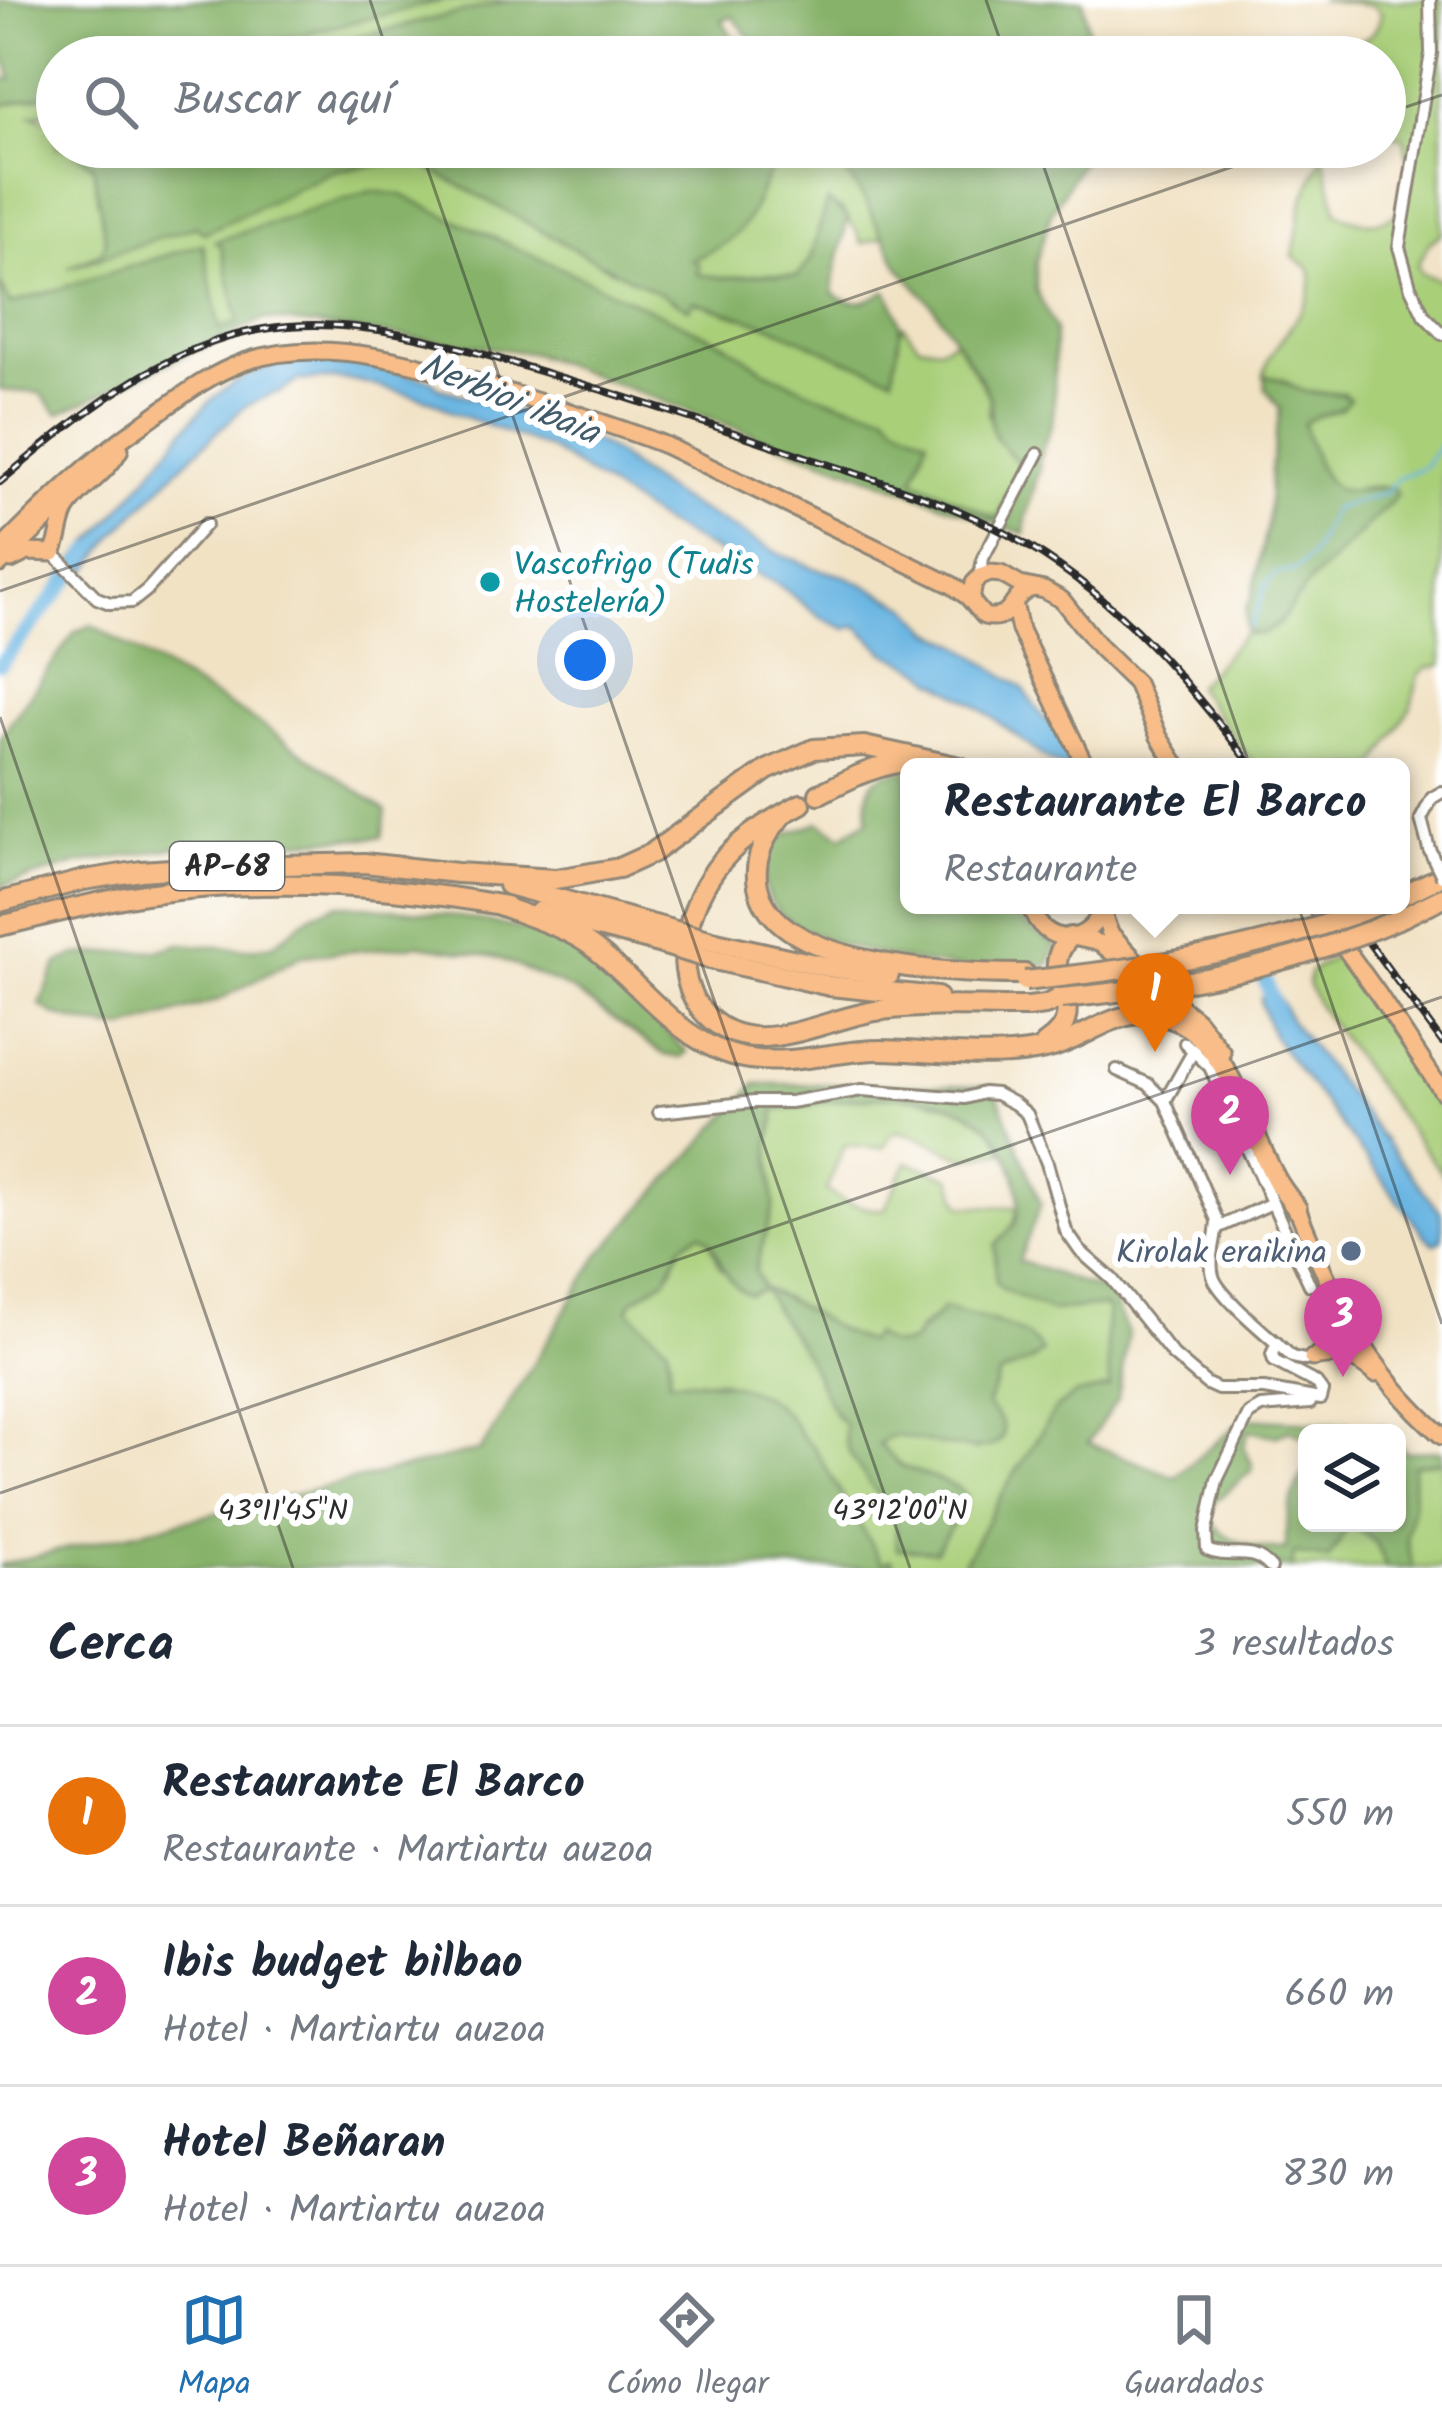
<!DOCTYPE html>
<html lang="es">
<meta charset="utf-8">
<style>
body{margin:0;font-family:Kalam,sans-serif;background:#f2f2f3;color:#1f2937}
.controls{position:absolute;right:36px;bottom:36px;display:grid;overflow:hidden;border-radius:18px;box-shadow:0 6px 18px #0003}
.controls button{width:108px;height:108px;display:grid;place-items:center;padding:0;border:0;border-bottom:3px solid #e0e1e3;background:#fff;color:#1f2937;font:60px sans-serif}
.you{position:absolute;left:585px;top:660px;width:42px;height:42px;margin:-30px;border:9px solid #fff;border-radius:50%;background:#1a73e8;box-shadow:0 0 0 18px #1a73e833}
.badge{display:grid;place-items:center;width:78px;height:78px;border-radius:50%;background:#1f6fb2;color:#fff;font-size:39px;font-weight:700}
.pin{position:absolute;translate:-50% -99px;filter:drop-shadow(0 3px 6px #0008)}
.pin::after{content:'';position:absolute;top:63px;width:42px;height:36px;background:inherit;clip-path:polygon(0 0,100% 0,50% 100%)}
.popup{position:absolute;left:900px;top:758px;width:510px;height:156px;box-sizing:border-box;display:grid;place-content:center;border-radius:18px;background:#fff;filter:drop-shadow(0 3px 9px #0005);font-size:39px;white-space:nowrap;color:#747a83}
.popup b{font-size:45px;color:#1f2937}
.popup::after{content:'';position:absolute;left:50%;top:100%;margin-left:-24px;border:24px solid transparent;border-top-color:#fff}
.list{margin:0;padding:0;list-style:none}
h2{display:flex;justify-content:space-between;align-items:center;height:156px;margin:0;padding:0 48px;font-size:51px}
h2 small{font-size:39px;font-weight:400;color:#747a83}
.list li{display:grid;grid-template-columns:78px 1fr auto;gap:36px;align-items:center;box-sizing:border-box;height:180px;padding:0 48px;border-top:3px solid #e0e1e3}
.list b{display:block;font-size:45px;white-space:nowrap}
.list p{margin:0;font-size:39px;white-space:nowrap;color:#747a83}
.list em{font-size:39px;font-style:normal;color:#747a83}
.icon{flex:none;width:66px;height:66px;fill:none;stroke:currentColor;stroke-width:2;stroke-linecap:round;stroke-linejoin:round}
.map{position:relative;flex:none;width:1442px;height:1568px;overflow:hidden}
.search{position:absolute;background:#fff;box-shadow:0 6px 18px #0003;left:36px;right:36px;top:36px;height:132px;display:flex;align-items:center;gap:30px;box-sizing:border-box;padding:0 42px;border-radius:66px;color:#747a83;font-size:45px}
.sheet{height:696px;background:#fff}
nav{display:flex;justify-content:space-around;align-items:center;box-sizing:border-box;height:168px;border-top:3px solid #e0e1e3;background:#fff;font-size:33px;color:#747a83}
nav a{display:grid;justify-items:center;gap:6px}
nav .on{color:#1f6fb2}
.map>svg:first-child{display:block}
.green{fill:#a9cf79;stroke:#6a7d52;stroke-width:3;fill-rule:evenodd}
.forest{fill:#86b269;stroke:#586e4a;stroke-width:3}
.water{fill:#69b5e2;stroke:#4a7086;stroke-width:3}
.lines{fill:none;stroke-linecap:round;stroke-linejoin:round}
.stream{stroke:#69b5e2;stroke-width:3}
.river{stroke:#69b5e2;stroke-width:15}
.street-casing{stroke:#8e8678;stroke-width:16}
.primary-casing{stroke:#8e8678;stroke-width:21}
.highway-casing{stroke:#8e8678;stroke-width:24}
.street{stroke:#fff;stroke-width:10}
.primary{stroke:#f8bd88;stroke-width:15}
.highway{stroke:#f8bd88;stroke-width:18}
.rail-casing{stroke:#2b2b2b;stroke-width:8}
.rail{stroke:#fff;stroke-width:3;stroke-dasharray:9;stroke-linecap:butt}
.street-bridge-casing{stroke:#8e8678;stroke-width:16;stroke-linecap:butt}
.highway-bridge-casing{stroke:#8e8678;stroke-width:24;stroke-linecap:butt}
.street-bridge{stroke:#fff;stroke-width:10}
.highway-bridge{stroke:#f8bd88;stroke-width:18}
.ticks{fill:none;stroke:#2b2b2b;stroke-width:3;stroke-opacity:0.45}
.culture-dot{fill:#0f9aa8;stroke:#fff;stroke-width:4.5}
.service-dot{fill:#5c6f8a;stroke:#fff;stroke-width:4.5}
.labels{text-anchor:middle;stroke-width:12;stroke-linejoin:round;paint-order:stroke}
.shield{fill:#fff;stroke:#6b6b6b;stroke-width:3}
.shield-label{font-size:30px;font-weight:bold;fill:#2b2b2b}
.culture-label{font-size:33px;fill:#0d838f;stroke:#fff;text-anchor:start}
.service-label{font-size:33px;fill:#4e5e75;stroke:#fff;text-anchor:end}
.water-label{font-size:36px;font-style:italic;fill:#415b6b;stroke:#fff}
.ticks-label{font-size:30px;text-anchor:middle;fill:#2b2b2b;stroke:#fff;stroke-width:12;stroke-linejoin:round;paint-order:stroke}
</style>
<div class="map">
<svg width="1442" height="1568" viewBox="0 0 1442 1568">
<rect width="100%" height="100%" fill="#fff"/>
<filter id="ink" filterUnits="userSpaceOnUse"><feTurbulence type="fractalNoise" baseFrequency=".00833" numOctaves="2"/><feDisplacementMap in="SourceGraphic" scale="24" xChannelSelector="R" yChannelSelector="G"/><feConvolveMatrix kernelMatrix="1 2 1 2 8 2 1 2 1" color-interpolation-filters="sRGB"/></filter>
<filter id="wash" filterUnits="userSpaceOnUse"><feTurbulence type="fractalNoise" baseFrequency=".004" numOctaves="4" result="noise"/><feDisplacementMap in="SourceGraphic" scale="48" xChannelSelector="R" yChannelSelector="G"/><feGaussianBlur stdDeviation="2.7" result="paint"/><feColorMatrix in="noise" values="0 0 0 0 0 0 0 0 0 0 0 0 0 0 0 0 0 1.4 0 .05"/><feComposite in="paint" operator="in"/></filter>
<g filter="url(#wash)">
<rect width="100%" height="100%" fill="#f1e2c4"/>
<g class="green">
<path d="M445,0H513L274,57H206Z"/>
<path d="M1319,0H1442V233L1429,243L1417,266L1422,274L1442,280V665L1426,668L1419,675L1411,707L1375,767H1256L1196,687L1246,632L1252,635C1302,594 1345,547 1392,501L1396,493C1364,471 1340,519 1316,460C1312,448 1306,436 1304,423L1309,419L1342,409L1344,393L1304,392L1282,379L1264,376C1267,341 1321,309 1310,269L1293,256L1302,203L1323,154L1337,211C1354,225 1380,225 1398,214L1408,161L1404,138L1385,132V57H1274L1261,45C1293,55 1377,58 1381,13L1374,6Z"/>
<path d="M57,92V109L32,115L51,121L57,127V147H70L93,166L106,244L100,253L83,263L196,226L205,232L335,170L414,160L587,256L690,308L692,301L771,326L844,359L892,376L898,336L903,325L919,345L940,347L955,340L990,398L988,414L1007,453L1017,460L1022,467L998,519L913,479L927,438L898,424L887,413L826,399L767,372L726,344L401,195L371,191L216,242L221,246L239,323L219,330L203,245L10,304L0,283V106Z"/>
<path d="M788,147H828L863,197L883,237L862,244L857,232L841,209L825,207L811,259L797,277L766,274L725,278L697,275L699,265L691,261C713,250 732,240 747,219C765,194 759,171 790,153Z"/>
<path d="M1344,950L1381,1012L1378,1015L1395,1038L1398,1037L1419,1068L1416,1072L1442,1112V1174L1318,1006L1308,984L1309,973Z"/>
<path d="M893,1096C934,1098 990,1108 1004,1152L965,1158L914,1135L897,1131L891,1135L883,1148L845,1145L826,1190C841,1202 866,1211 885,1209L907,1162L951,1178L959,1201L964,1206L1018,1207L1014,1224L995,1246L1050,1311L1104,1306L1108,1310L1106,1333L1110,1387L1075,1395L1057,1407L1001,1496L962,1565L964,1568H895L891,1561L882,1563L813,1446L806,1443L786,1414L721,1380L669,1381L670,1356L628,1311L632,1301L666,1278L673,1268L680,1246L700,1233L708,1237L721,1269L763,1287L755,1270L774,1205L769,1141L775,1120L774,1111L827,1101ZM784,1297L840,1333L867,1342H883L898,1347L912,1342L919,1329L939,1314L1031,1361L1000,1375L987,1404L990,1411L1002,1423L977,1450L899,1436L887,1438L878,1445L901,1466L956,1487L895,1521L847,1446L845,1425L836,1416L806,1356L773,1308Z"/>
<path d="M1442,1461V1568H1413L1406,1537L1413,1505V1464Z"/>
<path d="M1349,1525C1374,1538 1378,1541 1386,1568H1292L1293,1553Z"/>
</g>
<g class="forest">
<path d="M0,0H445L206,57H57V92L0,106V79H12L0,47Z"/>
<path d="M513,0H1083L1093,57H767L732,16L722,20L745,57H274Z"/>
<path d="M70,147H788L790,153C757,172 764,201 742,227C730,244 710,251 692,260L699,265L697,274L725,278L766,274L797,277L811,259L825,206L828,201L848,217L833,283L834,294C852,308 870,302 886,290C909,327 898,336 893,377L844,359L771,326L693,301L690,309L587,256L414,160L335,170L204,233L196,226L68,268L100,253L106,244L93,166Z"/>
<path d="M828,147H1086L1083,159L1051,213L1036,262V290L1055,329L1054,405L1052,424L1040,454L1039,470L1026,518L1025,534L532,353L265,319L58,414L40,393L0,390V283L10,304L203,244L220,329L239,322L221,246L215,241L371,191L401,195L726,344L767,372L826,398L887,413L898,424L928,438L914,479L997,519L1022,467L997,440L991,427L990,398L979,376L934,307L899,267L863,197Z"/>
<path d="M1264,376C1286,379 1294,391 1311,393C1326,396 1337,390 1350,398C1342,415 1319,411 1304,423C1306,436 1312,448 1316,460C1333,502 1350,490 1388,487L1395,489L1397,493L1392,501L1309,583L1279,624L1262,635L1246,632V609L1252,597L1268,520L1271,468L1280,409L1265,388Z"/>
<path d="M92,625L262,725L386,811L382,837L186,846L76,864L0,887V737L76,631Z"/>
<path d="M909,770V905H1017C1021,927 1037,935 1056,944L1049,965C1025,966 999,970 975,969C927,966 753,943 765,874C771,832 784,836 819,822L842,836L868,820C866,784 869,774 909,770Z"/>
<path d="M338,904C411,910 543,919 601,965C613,974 623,988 633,999C651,1017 669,1034 687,1052L681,1058L665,1055L572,990L496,957L419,945L301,956L219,1000L124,1029L95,1026L55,1015L40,1005L57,964L76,955L160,950L180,944L246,949L273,945L311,915Z"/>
<path d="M756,1084L994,1086L1041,1204L1019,1261L1109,1293L1128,1333L1118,1398L1088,1443L1175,1477L1245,1418L1383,1426L1389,1433H1307V1439L1290,1430L1275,1436L1248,1431L1244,1447L1252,1464V1470L1214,1503L1211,1520C1227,1544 1258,1549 1286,1550C1286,1518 1289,1494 1307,1468V1523H1397V1442L1406,1452L1442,1451V1461L1413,1465V1505L1406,1537L1413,1568H1386C1378,1541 1374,1538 1349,1526L1328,1559L1294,1553L1292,1568L962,1566L1001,1496L1057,1407L1075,1395L1110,1387L1106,1333L1108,1310L1103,1306L1050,1311L1004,1290L996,1283L995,1246C1000,1239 1009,1232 1014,1225C1022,1210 1019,1184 1013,1170C1009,1159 1004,1145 997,1136C950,1075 838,1099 774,1111L775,1120L769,1141L774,1205L755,1270L763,1288C800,1303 829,1329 867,1342L874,1334C887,1346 896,1348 912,1342C920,1328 935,1322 943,1308C971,1316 1028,1325 1042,1352L1031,1361L999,1375L987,1404C991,1411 1002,1420 1003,1427C1009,1467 919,1439 899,1436L887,1438L878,1444L901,1466L956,1487L965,1495L963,1508L935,1551L897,1549C896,1540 897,1528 894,1519C882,1491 838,1456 845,1425C827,1406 819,1379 806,1356C792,1333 775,1313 764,1289L749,1294C718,1281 723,1248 700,1233L681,1246L666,1278L632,1301L628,1310L668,1347L669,1380C712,1380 757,1381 788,1416C797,1427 801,1439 813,1446L882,1563L891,1560L895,1568H0V1565L28,1558L481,1450L600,1254Z"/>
</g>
<g class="water">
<path d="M326,357L352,360L432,380L438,388L524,413L580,433L618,455L638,472L676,497L774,551L814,568L848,577L909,607L931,631L955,642L1023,688L1043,718L1060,728L1074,767H1061L1041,755L975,704L935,681L924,671L885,652L857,626L846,629L820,617L782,587L663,523L550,449L452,412L433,401L358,381L335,379L299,380L281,392L274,393L243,408L176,471L117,532L87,572L74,561C97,535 120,510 142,483C204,407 219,367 326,357Z"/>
<path d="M1275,991L1290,1020L1442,1214V1240L1435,1243L1426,1237L1272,1035L1261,1004V997Z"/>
</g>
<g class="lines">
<path class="stream" d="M1250,628L1267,583L1277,573L1296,570L1311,556L1333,509L1385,493L1399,477L1424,467L1441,444"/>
<g class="river">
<path d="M0,664L92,550"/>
<path d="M1245,940L1257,957L1276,1011"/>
</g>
</g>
</g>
<g filter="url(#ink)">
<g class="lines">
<defs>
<g id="street">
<path d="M1430,0L1431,53L1399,247L1410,286L1424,315L1442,334"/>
<path d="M53,553L97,598L110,603L132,602L147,590L206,524"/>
<path d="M980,577L983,558L1038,454"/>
<path d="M1429,849L1421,819L1432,798L1442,792"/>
<path d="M1185,1043L1210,1067L1310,1285"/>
<path d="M1117,1070L1148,1084L1165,1101L1217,1220C1217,1238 1208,1258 1213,1276C1218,1296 1275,1341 1292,1357L1305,1360L1312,1358"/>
<path d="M1165,1101L1194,1050"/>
<path d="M659,1112L754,1102H790L862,1090L965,1098L983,1093L996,1094L1015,1104L1027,1114L1047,1163L1066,1231L1080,1251L1112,1279L1173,1355L1207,1384L1218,1389H1264L1320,1399L1322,1391L1316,1383L1274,1361L1272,1354L1277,1343"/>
<path d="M1217,1228L1272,1203"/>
<path d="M1271,1568C1250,1544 1231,1561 1207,1550L1206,1531L1217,1480L1249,1414L1261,1407L1310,1403"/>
</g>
<g id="primary">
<path d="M0,550C45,505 91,459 144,423C177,400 205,376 244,362C333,331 444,372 529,399C576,414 622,428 667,446L952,585L968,597L984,616C1016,623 1008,594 1034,588"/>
<path d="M11,560L27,552L53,553C61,538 59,521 68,507C83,485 108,473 120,449"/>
<path d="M0,564L74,493"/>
<path d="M971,600L974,583L980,577L991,573L1001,574L1020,585L1044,590L1062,600L1100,648L1136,683L1159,737L1178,767"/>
<path d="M1014,603L1020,630L1086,767"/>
<path d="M1030,905C1042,948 1092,948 1103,905"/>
<path d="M1314,905L1378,994L1442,1091"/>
<path d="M1102,912L1110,933L1136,961"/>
<path d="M1073,937L1100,943L1197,1020L1222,1052"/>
<path d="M1295,1203C1333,1297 1363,1367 1442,1436"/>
<path d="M1318,1354C1339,1340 1334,1324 1332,1301"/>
<path d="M1312,1358C1342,1353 1351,1354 1375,1374"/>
</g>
<g id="highway">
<path d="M819,794C849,779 877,764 911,761"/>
<path d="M801,804C744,833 705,863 688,929C681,954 683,987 700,1008C747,1068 821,1018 881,1010C929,1004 980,1007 1028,1007L1045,1005L1061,998"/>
<path d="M780,818C764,837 753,861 758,886C774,969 960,974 1025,974"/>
<path d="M508,885L654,925"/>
<path d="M1401,896L1442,876"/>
<path d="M0,902L84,880L141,871L200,867L364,863L457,873L555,879L574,876L619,868L652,853L767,770L814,749L864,746L960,767"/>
<path d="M499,905C529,917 565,927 591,946C642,983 679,1045 744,1058C789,1067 836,1050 881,1050C937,1051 990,1061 1045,1049C1078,1042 1105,1017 1139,1014C1161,1013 1183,1020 1198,1035C1238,1073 1250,1132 1276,1179C1282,1190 1290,1199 1297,1209"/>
<path d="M539,912L645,939"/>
<path d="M1403,917L1442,898"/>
<path d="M0,926C48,915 96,901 145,894C267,877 386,884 506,906"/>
<path d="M716,942L828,967L889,975"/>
<path d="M710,959L830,986L937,997"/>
<path d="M1045,1044C1099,1007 1030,978 1070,937"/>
</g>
</defs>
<use href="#street" class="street-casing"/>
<use href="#primary" class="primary-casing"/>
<use href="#highway" class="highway-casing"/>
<use href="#street" class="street"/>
<use href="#primary" class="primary"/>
<use href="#highway" class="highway"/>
<defs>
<g id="rail">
<path d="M0,482C76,418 163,345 264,329C360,313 459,347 549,374C628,397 705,423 783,449C865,478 953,500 1028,546C1123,603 1186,680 1253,767"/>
<path d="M1341,905L1442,1042"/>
</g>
</defs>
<use href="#rail" class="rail-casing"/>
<use href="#rail" class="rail"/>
<defs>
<path id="street-bridge" d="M1429,849L1442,876"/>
<g id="highway-bridge">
<path d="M654,925L716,942"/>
<path d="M645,939L710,959"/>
<path d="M1025,981C1146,968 1265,951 1378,905"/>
<path d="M1061,998C1183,987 1290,966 1403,917"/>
</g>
</defs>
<use href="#street-bridge" class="street-bridge-casing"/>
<use href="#highway-bridge" class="highway-bridge-casing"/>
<use href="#street-bridge" class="street-bridge"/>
<use href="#highway-bridge" class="highway-bridge"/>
</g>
</g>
<path class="ticks" d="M370,0L389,57M986,0L1006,57M1385,114L1442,95M420,147L910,1568M1037,147L1442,1324M0,591L1290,147M0,717L293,1568M0,1493L1442,997"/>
<circle class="culture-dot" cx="490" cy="582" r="12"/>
<circle class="service-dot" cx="1351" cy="1251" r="12"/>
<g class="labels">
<rect class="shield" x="170" y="842" width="114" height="48" rx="9"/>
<g class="shield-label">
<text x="227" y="876">AP-68</text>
</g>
<g class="culture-label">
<text x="514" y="575">Vascofrigo (Tudis<tspan x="514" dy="38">Hostelería)</tspan></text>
</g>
<g class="service-label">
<text x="1327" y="1263">Kirolak eraikina</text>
</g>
<g class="water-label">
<text transform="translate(510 397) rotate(22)" y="13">Nerbioi ibaia</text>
</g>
</g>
<g class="ticks-label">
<text x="283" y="1520">43°11'45"N</text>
<text x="900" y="1520">43°12'00"N</text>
</g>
</svg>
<div class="controls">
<button><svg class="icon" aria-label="layers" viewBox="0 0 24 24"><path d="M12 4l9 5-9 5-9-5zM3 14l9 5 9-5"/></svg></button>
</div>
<div class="you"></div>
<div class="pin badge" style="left:1155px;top:1052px;background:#e8710a">1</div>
<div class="popup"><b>Restaurante El Barco</b>Restaurante</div>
<div class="pin badge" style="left:1230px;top:1175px;background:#d1479c">2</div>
<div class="pin badge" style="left:1343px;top:1377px;background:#d1479c">3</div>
<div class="search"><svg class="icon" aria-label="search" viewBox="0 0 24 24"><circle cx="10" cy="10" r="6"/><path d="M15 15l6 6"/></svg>Buscar aquí</div>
</div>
<section class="sheet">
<h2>Cerca<small>3 resultados</small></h2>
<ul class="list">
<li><span class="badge" style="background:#e8710a">1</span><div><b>Restaurante El Barco</b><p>Restaurante · Martiartu auzoa</p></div><em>550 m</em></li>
<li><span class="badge" style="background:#d1479c">2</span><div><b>Ibis budget bilbao</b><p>Hotel · Martiartu auzoa</p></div><em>660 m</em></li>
<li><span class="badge" style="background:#d1479c">3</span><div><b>Hotel Beñaran</b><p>Hotel · Martiartu auzoa</p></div><em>830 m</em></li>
</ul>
</section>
<nav>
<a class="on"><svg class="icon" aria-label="map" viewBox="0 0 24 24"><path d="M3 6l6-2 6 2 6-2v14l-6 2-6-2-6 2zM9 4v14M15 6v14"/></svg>Mapa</a>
<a><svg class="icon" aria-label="directions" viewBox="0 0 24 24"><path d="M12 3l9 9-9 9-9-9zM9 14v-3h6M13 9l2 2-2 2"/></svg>Cómo llegar</a>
<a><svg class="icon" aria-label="saved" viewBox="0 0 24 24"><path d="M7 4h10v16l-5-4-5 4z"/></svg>Guardados</a>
</nav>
